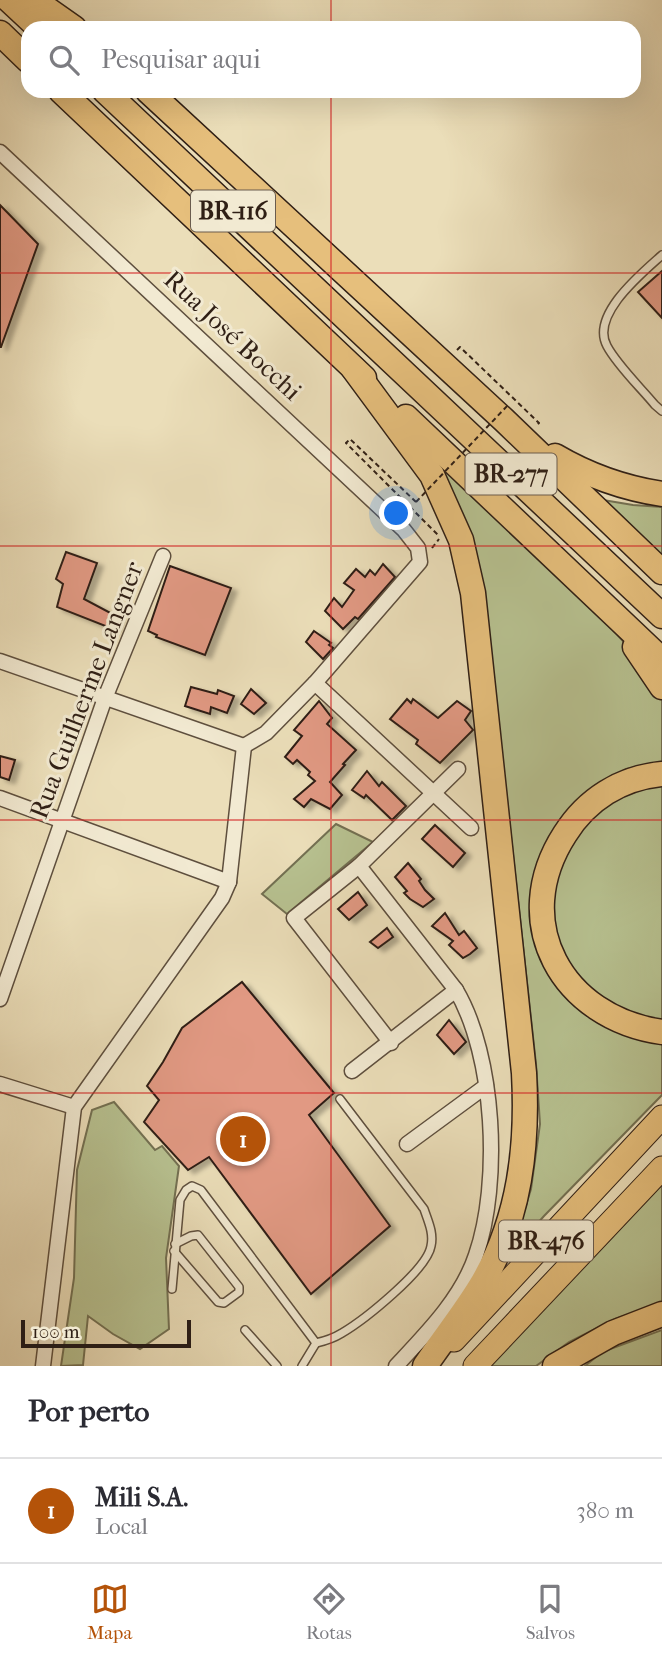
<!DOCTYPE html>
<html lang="pt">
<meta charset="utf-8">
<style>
body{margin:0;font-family:"IM FELL French Canon",serif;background:#f7f7f7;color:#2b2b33}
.scale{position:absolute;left:21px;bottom:18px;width:170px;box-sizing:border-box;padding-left:7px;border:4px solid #2f1f15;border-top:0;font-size:19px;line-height:24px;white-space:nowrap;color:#2f1f15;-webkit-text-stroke:5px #f2ead2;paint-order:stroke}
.you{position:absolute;left:397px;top:514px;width:24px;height:24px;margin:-18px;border:5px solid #fff;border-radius:50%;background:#1a73e8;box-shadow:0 0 0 10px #1a73e833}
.badge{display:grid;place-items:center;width:46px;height:46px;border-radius:50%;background:#b45309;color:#fff;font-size:23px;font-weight:700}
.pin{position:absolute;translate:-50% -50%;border:4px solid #fff;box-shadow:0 2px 7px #0006}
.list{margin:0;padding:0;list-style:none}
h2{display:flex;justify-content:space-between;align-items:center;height:91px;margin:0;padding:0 28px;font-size:30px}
h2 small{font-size:23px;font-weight:400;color:#7c7c81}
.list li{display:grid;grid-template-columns:46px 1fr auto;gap:21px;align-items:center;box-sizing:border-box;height:105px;padding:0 28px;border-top:2px solid #e1e1e2}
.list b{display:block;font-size:26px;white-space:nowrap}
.list p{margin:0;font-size:23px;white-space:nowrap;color:#7c7c81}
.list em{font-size:23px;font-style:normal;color:#7c7c81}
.icon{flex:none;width:38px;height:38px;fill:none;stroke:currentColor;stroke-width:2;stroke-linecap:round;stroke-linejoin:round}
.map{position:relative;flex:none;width:662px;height:1366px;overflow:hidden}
.search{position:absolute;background:#fff;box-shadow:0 7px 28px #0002;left:21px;right:21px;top:21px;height:77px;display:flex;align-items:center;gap:18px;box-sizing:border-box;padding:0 24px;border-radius:21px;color:#7c7c81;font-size:26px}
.sheet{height:196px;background:#fff}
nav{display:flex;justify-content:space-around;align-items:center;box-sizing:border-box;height:98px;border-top:2px solid #e1e1e2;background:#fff;font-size:19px;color:#7c7c81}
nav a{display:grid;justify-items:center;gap:4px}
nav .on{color:#b45309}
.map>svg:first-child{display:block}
.green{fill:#b7c190;stroke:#737052;stroke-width:2}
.building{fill:#e19983;stroke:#2f1f15;stroke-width:2;filter:url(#shadow)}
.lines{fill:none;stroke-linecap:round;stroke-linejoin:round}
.service-casing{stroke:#5e4f3e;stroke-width:10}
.minor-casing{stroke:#5e4f3e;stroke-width:17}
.trunk-casing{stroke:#2f1f15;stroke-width:25}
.motorway-casing{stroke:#2f1f15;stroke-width:27}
.path{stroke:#2f1f15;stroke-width:2;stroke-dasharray:5 3.5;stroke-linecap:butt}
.service{stroke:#f2ead2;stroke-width:7}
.minor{stroke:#f2ead2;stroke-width:14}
.trunk{stroke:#e6bf7c;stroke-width:23}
.motorway{stroke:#e6bf7c;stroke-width:24}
.path-bridge{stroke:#2f1f15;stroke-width:2;stroke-dasharray:5 3.5;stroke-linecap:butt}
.grid{fill:none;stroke:#d62828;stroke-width:2;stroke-opacity:0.55}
.labels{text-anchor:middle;stroke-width:6;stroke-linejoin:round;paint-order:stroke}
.shield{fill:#f2ead2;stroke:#6a5c4e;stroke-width:2}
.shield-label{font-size:24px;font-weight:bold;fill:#2f1f15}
.street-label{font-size:26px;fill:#2f1f15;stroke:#f2ead2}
</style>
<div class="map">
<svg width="662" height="1366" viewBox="0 0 662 1366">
<defs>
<filter id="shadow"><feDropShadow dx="6" dy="3.5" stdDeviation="2" flood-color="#0004"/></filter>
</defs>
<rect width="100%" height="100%" fill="#ebdeb9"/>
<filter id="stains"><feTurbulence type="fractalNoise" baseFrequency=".00286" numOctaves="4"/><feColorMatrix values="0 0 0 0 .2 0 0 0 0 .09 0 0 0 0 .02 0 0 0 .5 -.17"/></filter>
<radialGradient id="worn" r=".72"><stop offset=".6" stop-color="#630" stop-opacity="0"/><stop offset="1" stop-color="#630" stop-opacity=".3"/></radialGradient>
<g class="green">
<path d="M443,469L453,474L610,627L623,641L662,700V762L626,769L555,828L548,966L662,1038V1095L544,1216L501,1265L519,1228L531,1189L540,1124L536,1064L506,791L470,541Z"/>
<path d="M597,499L633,505L662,507V561Z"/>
<path d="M662,785V1020L630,1018L585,991L561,957L552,927L555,864L593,810L631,790Z"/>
<path d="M336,824L373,842L287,914L262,894Z"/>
<path d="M114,1102L155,1150L162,1146L179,1166L166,1258L169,1329L140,1349L113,1334L88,1316L83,1365L61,1366L74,1278L77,1170L92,1110Z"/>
<path d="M662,1181V1303L615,1319L569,1342L536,1366H487Z"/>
<path d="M662,1330V1366H585L602,1352Z"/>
</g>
<g class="building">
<path d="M0,205L38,244L1,347H0Z"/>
<path d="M662,271V318L638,292Z"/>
<path d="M66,552L97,563L84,599L118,617L113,629L57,607L63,584L56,579Z"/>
<path d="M383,564L395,577L358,619L355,617L343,629L325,611L334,598L342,607L354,590L344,583L356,569L365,577L370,570L375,575Z"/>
<path d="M170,566L231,588L205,655L156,637L157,635L148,631Z"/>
<path d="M314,631L331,643L329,645L333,648L323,659L306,642Z"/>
<path d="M191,687L217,694L218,690L234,696L227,713L211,707L210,714L185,706Z"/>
<path d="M251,689L266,703L254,714L241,704Z"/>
<path d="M407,699L411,703L413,699L438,718L457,701L471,711L465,720L473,730L440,763L416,744L418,740L390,719Z"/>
<path d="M319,701L332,718L327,724L356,750L343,764L345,765L330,782L342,795L330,809L311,799L304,807L294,799L315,781L308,775L310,772L297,760L293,764L285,757L302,736L294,730Z"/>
<path d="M0,756L15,760L9,780L0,777Z"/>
<path d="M367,771L379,786L382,782L406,806L392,820L366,795L364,798L352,790Z"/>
<path d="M435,825L465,853L453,867L422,839Z"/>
<path d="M408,863L421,879L419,881L425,890L434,899L423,907L410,899L404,893L407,891L395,877Z"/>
<path d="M358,892L367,905L349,920L338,909Z"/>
<path d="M445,913L459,935L464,931L477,948L470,954L463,958L449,945L453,941L432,926Z"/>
<path d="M387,928L393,937L378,948L370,942Z"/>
<path d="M242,982L334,1093L309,1115L390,1226L311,1294L209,1157L188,1170L144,1122L159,1100L147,1086L163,1062L182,1028Z"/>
<path d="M449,1020L466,1042L454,1054L437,1035Z"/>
</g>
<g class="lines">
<defs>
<g id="service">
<path d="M662,255C642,273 590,315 607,346C617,365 641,388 655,405L662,411"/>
<path d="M174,1251L218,1302L224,1303L239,1292V1287L198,1235L191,1236L175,1244"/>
<path d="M172,1289L180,1200L186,1190L192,1186L201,1190L316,1343L302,1366"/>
<path d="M245,1330L277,1366"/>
<path d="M316,1343C325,1341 334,1338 342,1333C364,1320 427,1270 431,1246C434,1233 428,1221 424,1209L340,1099"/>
</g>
<g id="minor">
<path d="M0,152L404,530L418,548L420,562L315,683L266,733L244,746"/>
<path d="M0,661L244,746"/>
<path d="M315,683L471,828"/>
<path d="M0,798L229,882"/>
<path d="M359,866L456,990C495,1056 501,1183 476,1255C462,1298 426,1334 396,1366"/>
<path d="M0,999L105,698L163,556"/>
<path d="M391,1043L294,918L359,866L458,769"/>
<path d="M352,1071L456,990"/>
<path d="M0,1084L74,1107"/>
<path d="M407,1144L486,1086"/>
<path d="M43,1366L74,1107L222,898L229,882L244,746"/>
</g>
<g id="trunk">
<path d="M454,1340L662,1117"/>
<path d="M475,1366L662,1168"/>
</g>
<g id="motorway">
<path d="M9,0L39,28"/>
<path d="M34,0L74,28"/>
<path d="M0,33L28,60"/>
<path d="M61,91L364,378"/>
<path d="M105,91L662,616"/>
<path d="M148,91L504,420L662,572"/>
<path d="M353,368L432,475L461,540L473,593L524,1073C528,1146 520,1217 483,1282C466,1311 444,1338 425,1366"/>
<path d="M406,417L662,660"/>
<path d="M555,456C589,476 623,488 662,494"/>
<path d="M635,647L662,687"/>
<path d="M662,774C621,778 587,799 565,834C508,922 562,1018 662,1032"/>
<path d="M555,1366L613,1333L662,1314"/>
</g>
</defs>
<use href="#service" class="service-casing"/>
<use href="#minor" class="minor-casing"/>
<use href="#trunk" class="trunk-casing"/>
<use href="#motorway" class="motorway-casing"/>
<g class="path">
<path d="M457,350L460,347L539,423L537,425"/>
<path d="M416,502L350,439L346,443L438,535"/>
<path d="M432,548L439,539"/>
</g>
<use href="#service" class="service"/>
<use href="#minor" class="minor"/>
<use href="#trunk" class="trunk"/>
<use href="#motorway" class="motorway"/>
<path class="path-bridge" d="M416,502L509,404"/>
</g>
<path class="grid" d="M331,0V28M331,91V1366M0,273H662M0,546H662M0,820H662M0,1093H662"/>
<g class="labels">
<g class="shield">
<rect x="191" y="190.5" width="84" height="41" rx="5"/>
<rect x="465.5" y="453.5" width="91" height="41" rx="5"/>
<rect x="499" y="1220.5" width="94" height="41" rx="5"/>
</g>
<g class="shield-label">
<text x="233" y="219">BR-116</text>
<text x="511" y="482">BR-277</text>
<text x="546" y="1249">BR-476</text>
</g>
<g class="street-label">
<text transform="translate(233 335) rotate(43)" y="9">Rua José Bocchi</text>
<text transform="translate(86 690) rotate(-69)" y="9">Rua Guilherme Langner</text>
</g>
</g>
<rect width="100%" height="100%" filter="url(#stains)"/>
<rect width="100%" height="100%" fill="url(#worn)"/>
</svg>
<div class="scale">100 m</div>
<div class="you"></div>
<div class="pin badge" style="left:243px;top:1139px">1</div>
<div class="search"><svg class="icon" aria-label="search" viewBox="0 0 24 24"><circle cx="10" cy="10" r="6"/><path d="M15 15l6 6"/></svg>Pesquisar aqui</div>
</div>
<section class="sheet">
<h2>Por perto<small></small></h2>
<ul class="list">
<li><span class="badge">1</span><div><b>Mili S.A.</b><p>Local</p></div><em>380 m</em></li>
</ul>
</section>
<nav>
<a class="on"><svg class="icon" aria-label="map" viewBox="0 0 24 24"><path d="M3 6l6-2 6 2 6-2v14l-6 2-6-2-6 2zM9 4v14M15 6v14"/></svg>Mapa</a>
<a><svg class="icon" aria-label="directions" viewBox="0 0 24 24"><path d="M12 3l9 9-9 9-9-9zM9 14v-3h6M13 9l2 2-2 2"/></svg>Rotas</a>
<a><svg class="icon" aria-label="saved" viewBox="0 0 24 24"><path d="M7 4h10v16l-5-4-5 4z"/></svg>Salvos</a>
</nav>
